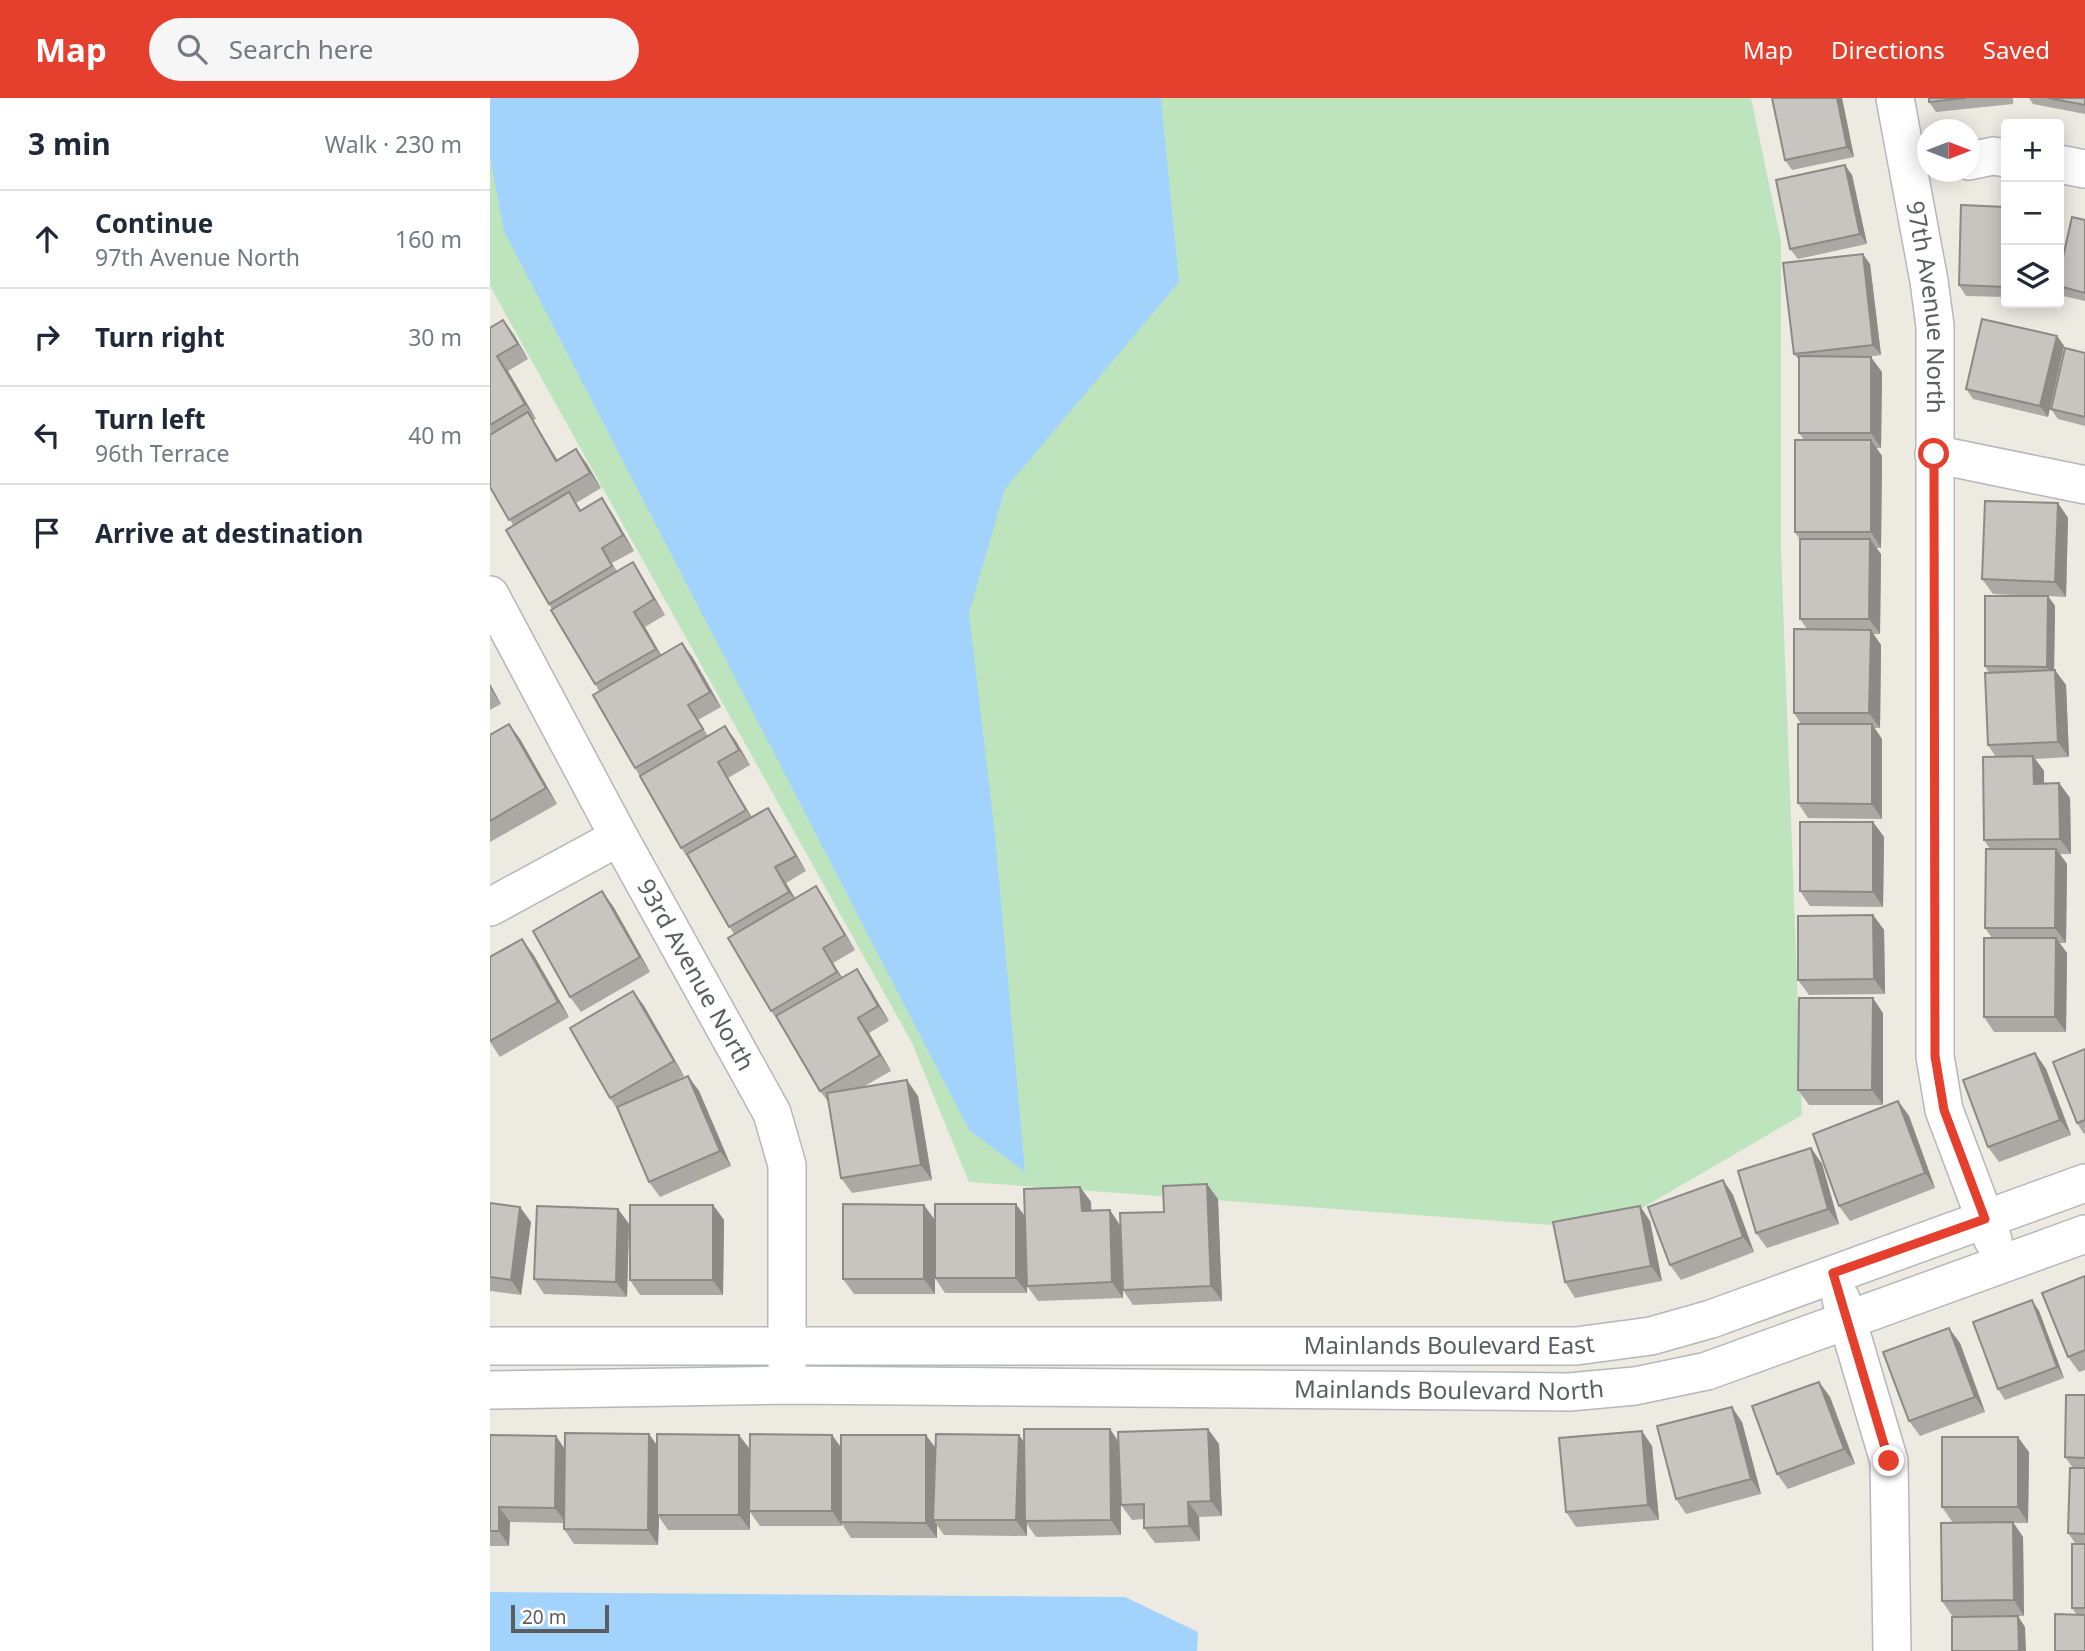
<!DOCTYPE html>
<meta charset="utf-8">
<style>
body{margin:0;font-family:"Noto Sans",sans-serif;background:#f6f6f7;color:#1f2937}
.controls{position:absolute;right:21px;top:21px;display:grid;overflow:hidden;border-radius:7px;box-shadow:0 4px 18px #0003}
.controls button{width:63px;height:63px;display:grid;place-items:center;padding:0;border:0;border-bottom:2px solid #e0e1e3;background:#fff;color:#1f2937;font:35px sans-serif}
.compass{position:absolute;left:1427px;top:21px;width:63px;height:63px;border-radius:50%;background:#fff;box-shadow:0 4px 18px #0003;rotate:90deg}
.scale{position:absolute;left:21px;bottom:18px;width:98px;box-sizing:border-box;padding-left:7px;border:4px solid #5a5d62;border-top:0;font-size:19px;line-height:24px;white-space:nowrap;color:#5a5d62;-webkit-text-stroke:5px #fff;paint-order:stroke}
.stop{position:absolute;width:21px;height:21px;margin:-16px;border:5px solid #e53f2e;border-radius:50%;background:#fff}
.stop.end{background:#e53f2e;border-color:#fff;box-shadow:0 2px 7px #0008}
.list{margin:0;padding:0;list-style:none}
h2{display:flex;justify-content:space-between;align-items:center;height:91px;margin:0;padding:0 28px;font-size:30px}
h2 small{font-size:23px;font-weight:400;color:#747a83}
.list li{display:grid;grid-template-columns:46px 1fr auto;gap:21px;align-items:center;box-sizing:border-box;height:98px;padding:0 28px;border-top:2px solid #e0e1e3}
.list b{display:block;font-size:26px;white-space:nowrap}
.list p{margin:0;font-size:23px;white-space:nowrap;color:#747a83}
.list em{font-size:23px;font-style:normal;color:#747a83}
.icon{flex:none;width:38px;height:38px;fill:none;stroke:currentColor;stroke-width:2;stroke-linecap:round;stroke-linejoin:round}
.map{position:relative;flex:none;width:1595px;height:1553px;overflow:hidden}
header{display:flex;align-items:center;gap:42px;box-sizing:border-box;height:98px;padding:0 35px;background:#e53f2e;color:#fff}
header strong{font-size:33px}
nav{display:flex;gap:38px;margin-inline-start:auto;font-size:24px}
.search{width:490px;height:63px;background:#f6f6f7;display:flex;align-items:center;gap:18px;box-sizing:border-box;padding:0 24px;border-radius:38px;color:#747a83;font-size:26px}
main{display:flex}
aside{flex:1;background:#fff}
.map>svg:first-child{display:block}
.green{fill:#bee4be}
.water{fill:#a1d3fd}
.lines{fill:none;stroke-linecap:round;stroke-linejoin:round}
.minor-casing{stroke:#b4b7bc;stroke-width:40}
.minor{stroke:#fff;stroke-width:37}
.wall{fill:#aca9a4}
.shaded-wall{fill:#8c8986}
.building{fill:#c8c4bf;stroke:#8c8986;stroke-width:2}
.route{stroke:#e53f2e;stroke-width:9}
.labels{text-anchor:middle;stroke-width:5;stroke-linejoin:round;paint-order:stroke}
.street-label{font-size:24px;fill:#5a5d62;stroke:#fff}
</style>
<header>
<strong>Map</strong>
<div class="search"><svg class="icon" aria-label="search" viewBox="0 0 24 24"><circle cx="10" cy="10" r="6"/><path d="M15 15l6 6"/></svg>Search here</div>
<nav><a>Map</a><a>Directions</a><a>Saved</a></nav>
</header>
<main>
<aside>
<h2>3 min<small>Walk · 230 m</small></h2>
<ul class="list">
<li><svg class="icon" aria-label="ahead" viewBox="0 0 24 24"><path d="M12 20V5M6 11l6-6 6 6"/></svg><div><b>Continue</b><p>97th Avenue North</p></div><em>160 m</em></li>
<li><svg class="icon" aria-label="right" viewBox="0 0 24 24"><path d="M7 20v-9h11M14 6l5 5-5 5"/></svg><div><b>Turn right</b></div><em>30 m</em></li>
<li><svg class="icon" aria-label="left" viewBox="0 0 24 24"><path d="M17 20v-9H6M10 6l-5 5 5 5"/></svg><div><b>Turn left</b><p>96th Terrace</p></div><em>40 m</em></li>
<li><svg class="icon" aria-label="arrive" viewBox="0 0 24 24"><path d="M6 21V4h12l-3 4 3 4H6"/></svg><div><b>Arrive at destination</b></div></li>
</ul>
</aside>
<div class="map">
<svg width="1595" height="1553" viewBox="0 0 1595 1553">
<rect width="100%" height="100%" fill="#eceae1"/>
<path class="green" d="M0,0H1261L1291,143V453L1312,1017L1116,1131L479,1084L422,945L0,188Z"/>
<g class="water">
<path d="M0,0H671L689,184L515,391L479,515L505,737L535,1074L479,1032L14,133L0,59Z"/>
<path d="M0,1494L635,1499L708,1534L707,1553H0Z"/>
</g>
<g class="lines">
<defs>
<g id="minor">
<path id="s1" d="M1405,0L1439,183L1445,228V958L1454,1012L1503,1142"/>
<path d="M1479,63L1503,58L1516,60"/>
<path d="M1569,66L1595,71"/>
<path d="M1444,356L1595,387"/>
<path id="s2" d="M0,497L129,739L282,1015L297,1067V1272"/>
<path d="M0,809L129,739"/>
<path d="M1351,1201L1399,1363L1402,1553"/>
<path id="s3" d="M0,1248H1086L1161,1238L1221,1221L1595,1085"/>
<path id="s4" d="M0,1292L297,1287L1079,1294L1145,1288L1217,1273L1595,1136"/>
</g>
</defs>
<use href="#minor" class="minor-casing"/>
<use href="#minor" class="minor"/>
</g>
<g class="wall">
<path d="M1352,0L1364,59L1302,72L1295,62Z"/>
<path d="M1439,0H1523V6L1446,14L1439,4Z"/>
<path d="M1539,0H1595V16L1543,6Z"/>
<path d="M1362,77L1377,146L1308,161L1300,151Z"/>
<path d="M1516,109V199L1476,198L1469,187Z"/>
<path d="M1595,122V203L1573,198L1569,191V188Z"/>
<path d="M1380,166L1391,257L1376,259L1392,274L1391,350H1386L1392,358L1391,450H1386L1391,456L1390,536H1383L1391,547L1390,630H1384L1392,641V721L1318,720L1308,705L1311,626L1304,615L1317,531L1310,521V442L1305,434L1314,342L1309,335V262L1304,256Z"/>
<path d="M13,222L24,237L38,261L18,273L46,321L43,322L67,362L97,366L111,390L86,405L91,412L112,400L122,415L144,453L122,465L127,473L153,480L175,517L155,529L171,557L192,545L203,560L231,609L208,622L218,638L235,628L260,667L238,680L262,719L288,725L316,773L296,785L305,800L336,803L365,852L343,865L352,879L377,886L399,923L379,935L401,973L371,990L428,998L442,1082L362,1095L351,1080L339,1005L330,993L292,928L281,913L244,836L200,763L191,750L145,670L109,593L59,506L23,427L0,389V230Z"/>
<path d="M1567,238L1574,248L1558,319L1483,301L1476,291Z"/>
<path d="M1595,255V328L1568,321L1561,311Z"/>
<path d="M1568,405L1578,420L1576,499L1558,498L1565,508L1564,572L1576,587L1579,659L1545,661L1554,673V685H1569L1580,700L1581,756H1570L1577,766L1576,845H1569L1577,855L1576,934H1504L1494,919L1502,840L1495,830L1500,751L1494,742L1506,659L1498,647L1499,575L1495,568L1542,498L1503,496L1492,481Z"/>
<path d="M0,586L11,606L0,612Z"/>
<path d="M19,626L30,641L67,706L0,744V637Z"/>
<path d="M1383,724L1394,739L1393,809L1320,808L1310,793Z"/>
<path d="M123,808L160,874L91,914L80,899Z"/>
<path d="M1383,817L1394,832L1395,896L1319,897L1308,882Z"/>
<path d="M43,856L79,919L10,959L0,944V859Z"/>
<path d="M143,893L154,908L194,978L184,984L198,978L209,993L241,1068L170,1099L159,1084L127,1011L120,1000Z"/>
<path d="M1393,915V1007H1319L1308,992Z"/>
<path d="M1595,951V1035L1594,1036L1587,1025Z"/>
<path d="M1545,955L1556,971L1581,1037L1509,1064L1498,1049Z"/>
<path d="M1408,1003L1419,1018L1445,1090L1360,1123L1349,1108Z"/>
<path d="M1321,1050L1332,1066L1349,1126L1277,1150L1266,1135Z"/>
<path d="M1233,1082L1243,1097L1264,1154L1191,1182L1180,1167Z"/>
<path d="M590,1089L601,1104V1113L630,1127L674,1114L728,1101L732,1203L643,1207L633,1192V1200L548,1203L537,1188V1168V1195H455L445,1180V1196H364L353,1181L445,1122L535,1119Z"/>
<path d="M0,1105L41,1124L31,1197L0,1193Z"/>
<path d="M223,1107L234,1122L233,1197H150L140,1182Z"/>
<path d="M1150,1108L1160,1123L1172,1183L1085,1200L1075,1184Z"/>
<path d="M128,1111L139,1126L137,1199L54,1196L44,1181Z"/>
<path d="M1595,1178V1272L1589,1274L1578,1259Z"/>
<path d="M1549,1213L1574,1280L1515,1302L1508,1291Z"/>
<path d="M1470,1245L1495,1314L1430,1338L1419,1323Z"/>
<path d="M1329,1284L1340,1299L1365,1366L1298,1391L1287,1376Z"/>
<path d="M1595,1297V1446L1585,1445L1578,1435L1583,1370L1575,1359Z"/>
<path d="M1252,1324L1271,1396L1196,1416L1186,1401Z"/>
<path d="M620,1331L629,1344L729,1346L732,1418L709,1419L710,1443L665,1445L654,1430V1421L642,1422L631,1407V1404V1437L546,1439L537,1426V1438L454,1437L447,1427V1440H361L352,1426V1428H270L260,1414V1432H178L169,1419L168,1447L84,1446L74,1431V1425L20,1424L19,1448H0V1337L66,1338L75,1352L159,1336L167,1347L249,1337L260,1351L342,1337L351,1350H445L529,1337L534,1344Z"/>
<path d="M1162,1348L1169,1422L1086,1429L1076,1414Z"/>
<path d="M1539,1354L1538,1425H1523L1533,1439L1534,1518L1463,1519L1452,1503L1463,1425L1452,1409Z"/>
<path d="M1595,1446V1553L1587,1517L1582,1510Z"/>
</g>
<g class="shaded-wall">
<path d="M1347,0H1352L1364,59L1357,49Z"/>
<path d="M1355,67L1362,77L1377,146L1370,136Z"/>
<path d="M1373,156L1380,166L1391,257L1383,247Z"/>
<path d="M13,222L24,237L38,261L28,246Z"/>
<path d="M1567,238L1574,248L1558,319L1550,308Z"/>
<path d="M7,258L18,273L46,321L35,306Z"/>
<path d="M1381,259L1392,274L1391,350L1381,335Z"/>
<path d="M38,314L48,330L77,378L66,363Z"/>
<path d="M1381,342L1392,358L1391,450L1381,434Z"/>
<path d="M86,351L97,366L111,390L100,375Z"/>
<path d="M112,400L122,415L144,453L133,437Z"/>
<path d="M1568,405L1578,420L1576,499L1565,484Z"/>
<path d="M1380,441L1391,456L1390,536L1379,521Z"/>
<path d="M143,464L153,480L175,517L164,501Z"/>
<path d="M1558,498L1565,508L1564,579L1557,569Z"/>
<path d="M144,514L155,529L176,566L166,551Z"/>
<path d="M1381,532L1391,547L1390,630L1379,615Z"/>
<path d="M192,545L203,560L231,609L220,594Z"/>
<path d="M1565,572L1576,587L1579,659L1568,644Z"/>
<path d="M0,586L11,606L0,590Z"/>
<path d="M19,626L30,641L67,706L56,690Z"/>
<path d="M1382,626L1392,641V721L1382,706Z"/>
<path d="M235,628L246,643L260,667L249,652Z"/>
<path d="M1543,658L1554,673V701L1544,686Z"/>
<path d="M228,664L238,680L266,727L256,712Z"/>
<path d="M1569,685L1580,700L1581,756L1570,741Z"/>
<path d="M278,710L288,725L316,773L306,758Z"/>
<path d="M1383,724L1394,739L1393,809L1383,794Z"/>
<path d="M1566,751L1577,766L1576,845L1565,830Z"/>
<path d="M285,769L296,785L310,809L299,794Z"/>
<path d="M326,788L336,803L365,852L355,837Z"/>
<path d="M112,793L123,808L160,874L150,859Z"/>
<path d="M1383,817L1394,832L1395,896L1384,881Z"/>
<path d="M1566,840L1577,855L1576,934L1565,919Z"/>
<path d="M32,841L43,856L79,919L68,904Z"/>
<path d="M333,850L343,865L358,890L347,874Z"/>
<path d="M367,871L377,886L399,923L388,908Z"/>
<path d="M143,893L154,908L194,978L184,963Z"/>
<path d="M1383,900L1393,915V1007L1382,992Z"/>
<path d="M368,920L379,935L401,973L390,957Z"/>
<path d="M1545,955L1556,971L1581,1037L1570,1022Z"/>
<path d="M198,978L209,993L241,1068L230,1053Z"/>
<path d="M417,982L428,998L442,1082L431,1067Z"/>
<path d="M1408,1003L1419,1018L1445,1090L1435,1075Z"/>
<path d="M1321,1050L1332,1066L1349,1126L1338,1111Z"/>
<path d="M1233,1082L1243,1097L1264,1154L1253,1139Z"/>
<path d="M717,1086L728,1101L732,1203L721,1188Z"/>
<path d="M590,1089L601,1104L602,1128L592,1113Z"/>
<path d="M526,1106L537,1121V1195L526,1180Z"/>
<path d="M223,1107L234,1122L233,1197L223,1182Z"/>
<path d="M434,1107L445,1122V1196L434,1181Z"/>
<path d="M1150,1108L1160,1123L1172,1183L1161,1168Z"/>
<path d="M30,1109L41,1124L31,1197L21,1182Z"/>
<path d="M128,1111L139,1126L137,1199L126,1184Z"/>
<path d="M620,1112L630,1127L633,1200L622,1184Z"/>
<path d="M1542,1202L1549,1213L1574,1280L1567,1269Z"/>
<path d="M1459,1230L1470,1245L1495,1314L1485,1299Z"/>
<path d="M1329,1284L1340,1299L1365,1366L1354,1351Z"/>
<path d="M1242,1309L1252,1324L1271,1396L1261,1381Z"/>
<path d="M620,1331L630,1347L631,1437L621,1422Z"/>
<path d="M718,1331L729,1346L732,1418L721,1403Z"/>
<path d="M1152,1333L1162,1348L1169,1422L1158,1407Z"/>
<path d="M159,1336L169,1351L167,1417L169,1419L168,1447L158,1432Z"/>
<path d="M249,1337L260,1352V1432L249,1417Z"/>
<path d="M342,1337L353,1352L351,1424L352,1428L342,1413Z"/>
<path d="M436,1337L447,1352L443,1422L447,1427V1440L436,1425Z"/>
<path d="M529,1337L539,1352L535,1423L537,1426V1438L526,1422Z"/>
<path d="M66,1338L76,1353V1425L65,1410Z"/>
<path d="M1528,1339L1539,1354L1538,1425L1528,1409Z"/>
<path d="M698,1404L709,1419L710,1443L699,1428Z"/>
<path d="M9,1409L20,1424L19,1448L9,1433Z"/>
<path d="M1523,1424L1533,1439L1534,1518L1524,1502Z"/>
<path d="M1528,1518L1535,1529L1536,1553H1529Z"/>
</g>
<g class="building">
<path d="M1282,0H1347L1357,49L1295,62Z"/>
<path d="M1439,0H1476L1439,4Z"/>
<path d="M1558,0H1595V7Z"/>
<path d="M1355,67L1370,136L1300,151L1286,82Z"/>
<path d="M1471,107L1516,109V189L1469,187Z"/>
<path d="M1582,119L1595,122V195L1569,188V177Z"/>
<path d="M1373,156L1383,247L1304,256L1293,165Z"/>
<path d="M1492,221L1567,238L1550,308L1476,291Z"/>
<path d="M13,222L28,246L7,258L35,306L0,327V230Z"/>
<path d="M1575,250L1595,255V319L1561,311Z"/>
<path d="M1309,258L1381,259V335H1309Z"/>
<path d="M38,314L66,363L86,351L100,375L19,422L0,389V337Z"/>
<rect x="1305" y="342" width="76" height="92"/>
<path d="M79,394L90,413L112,400L133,437L112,450L122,468L59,506L16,432Z"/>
<path d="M1495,403L1568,405L1565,484L1492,481Z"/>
<path d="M1310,441H1380L1379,521H1310Z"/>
<path d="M143,464L164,501L144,514L166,551L105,586L61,512Z"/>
<path d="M1495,498H1558L1557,569L1495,568Z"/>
<path d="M1304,531L1381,532L1379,615H1304Z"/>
<path d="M192,545L220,594L198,607L213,631L145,670L103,597Z"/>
<path d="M1565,572L1568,644L1498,647L1495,575Z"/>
<path d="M19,626L56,690L0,723V637Z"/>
<path d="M1308,626H1382V706L1308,705Z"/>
<path d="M235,628L249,652L228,664L256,712L191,750L150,678Z"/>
<path d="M1543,658L1544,686L1569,685L1570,741L1494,742L1493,659Z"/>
<path d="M278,710L306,758L285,769L299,794L239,829L197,756Z"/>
<path d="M1310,724H1383V794L1310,793Z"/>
<path d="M1496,751H1566L1565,830H1495Z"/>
<path d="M326,788L355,837L333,850L347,874L281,913L238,840Z"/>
<path d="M112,793L150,859L80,899L43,833Z"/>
<path d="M1383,817L1384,881L1308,882V818Z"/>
<path d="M1494,840H1566L1565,919H1494Z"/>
<path d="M32,841L68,904L0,943V859Z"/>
<path d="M367,871L388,908L368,920L390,957L330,993L286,918Z"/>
<path d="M143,893L184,963L120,1000L80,930Z"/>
<path d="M1309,900H1383L1382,992H1308Z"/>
<path d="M1595,951V1022L1587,1025L1563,964Z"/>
<path d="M1545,955L1570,1022L1498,1049L1473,982Z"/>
<path d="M198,978L230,1053L159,1084L127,1009Z"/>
<path d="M417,982L431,1067L351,1080L337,995Z"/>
<path d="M1408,1003L1435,1075L1349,1108L1323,1036Z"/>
<path d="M1321,1050L1338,1111L1266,1135L1248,1073Z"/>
<path d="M1233,1082L1253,1139L1180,1167L1158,1109Z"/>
<path d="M717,1086L721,1188L633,1192L630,1115L674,1114L673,1088Z"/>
<path d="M590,1089L592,1113L620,1112L622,1184L537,1188L534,1091Z"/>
<path d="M0,1105L30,1109L21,1182L0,1179Z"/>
<path d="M353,1106L434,1107V1181H353Z"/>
<rect x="445" y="1106" width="81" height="74"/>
<rect x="140" y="1107" width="83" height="75"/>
<path d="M47,1108L128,1111L126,1184L44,1181Z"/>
<path d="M1150,1108L1161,1168L1075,1184L1063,1124Z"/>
<path d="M1595,1178V1252L1578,1259L1552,1195Z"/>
<path d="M1542,1202L1567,1269L1508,1291L1483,1224Z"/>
<path d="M1459,1230L1485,1299L1419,1323L1393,1254Z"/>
<path d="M1329,1284L1354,1351L1287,1376L1262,1308Z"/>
<path d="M1576,1297H1595V1360L1575,1359Z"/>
<path d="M1242,1309L1261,1381L1186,1401L1167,1328Z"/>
<path d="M534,1331H620L621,1422L535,1423Z"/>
<path d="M718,1331L721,1403L698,1404L699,1428L654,1430V1406L631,1407L628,1334Z"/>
<path d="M1152,1333L1158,1407L1076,1414L1069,1340Z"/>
<path d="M75,1335L159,1336L158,1432L74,1431Z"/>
<path d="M167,1336L249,1337V1417H167Z"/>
<path d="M260,1336L342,1337V1413H259Z"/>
<path d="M446,1336L529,1337L526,1422H443Z"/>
<path d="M0,1337L66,1338L65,1410L9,1409V1433H0Z"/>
<path d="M351,1337H436V1425L351,1424Z"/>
<rect x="1452" y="1339" width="76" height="70"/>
<path d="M1580,1370H1595V1436L1578,1435Z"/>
<path d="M1523,1424L1524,1502L1452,1503L1451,1425Z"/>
<rect x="1582" y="1446" width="13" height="64"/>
<path d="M1565,1516L1595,1517V1553H1565Z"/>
<path d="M1528,1518L1529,1553H1462V1519Z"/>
</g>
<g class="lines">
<path class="route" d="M1399,1363L1343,1175L1495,1121L1454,1012L1445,958L1444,356"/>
</g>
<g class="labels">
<g class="street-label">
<text dy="8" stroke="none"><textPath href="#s1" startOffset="212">97th Avenue North</textPath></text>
<text dy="8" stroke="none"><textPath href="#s2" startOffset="432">93rd Avenue North</textPath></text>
<text dy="8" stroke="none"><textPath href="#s3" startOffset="959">Mainlands Boulevard East</textPath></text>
<text dy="8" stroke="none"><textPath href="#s4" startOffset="959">Mainlands Boulevard North</textPath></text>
</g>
</g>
</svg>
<div class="controls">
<button>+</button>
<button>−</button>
<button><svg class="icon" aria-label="layers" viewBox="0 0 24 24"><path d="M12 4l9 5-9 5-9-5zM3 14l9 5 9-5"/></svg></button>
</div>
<svg class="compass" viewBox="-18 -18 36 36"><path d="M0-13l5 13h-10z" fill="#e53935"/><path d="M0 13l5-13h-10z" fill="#747a83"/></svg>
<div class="scale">20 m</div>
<div class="stop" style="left:1444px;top:356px"></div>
<div class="stop end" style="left:1399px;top:1363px"></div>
</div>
</main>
